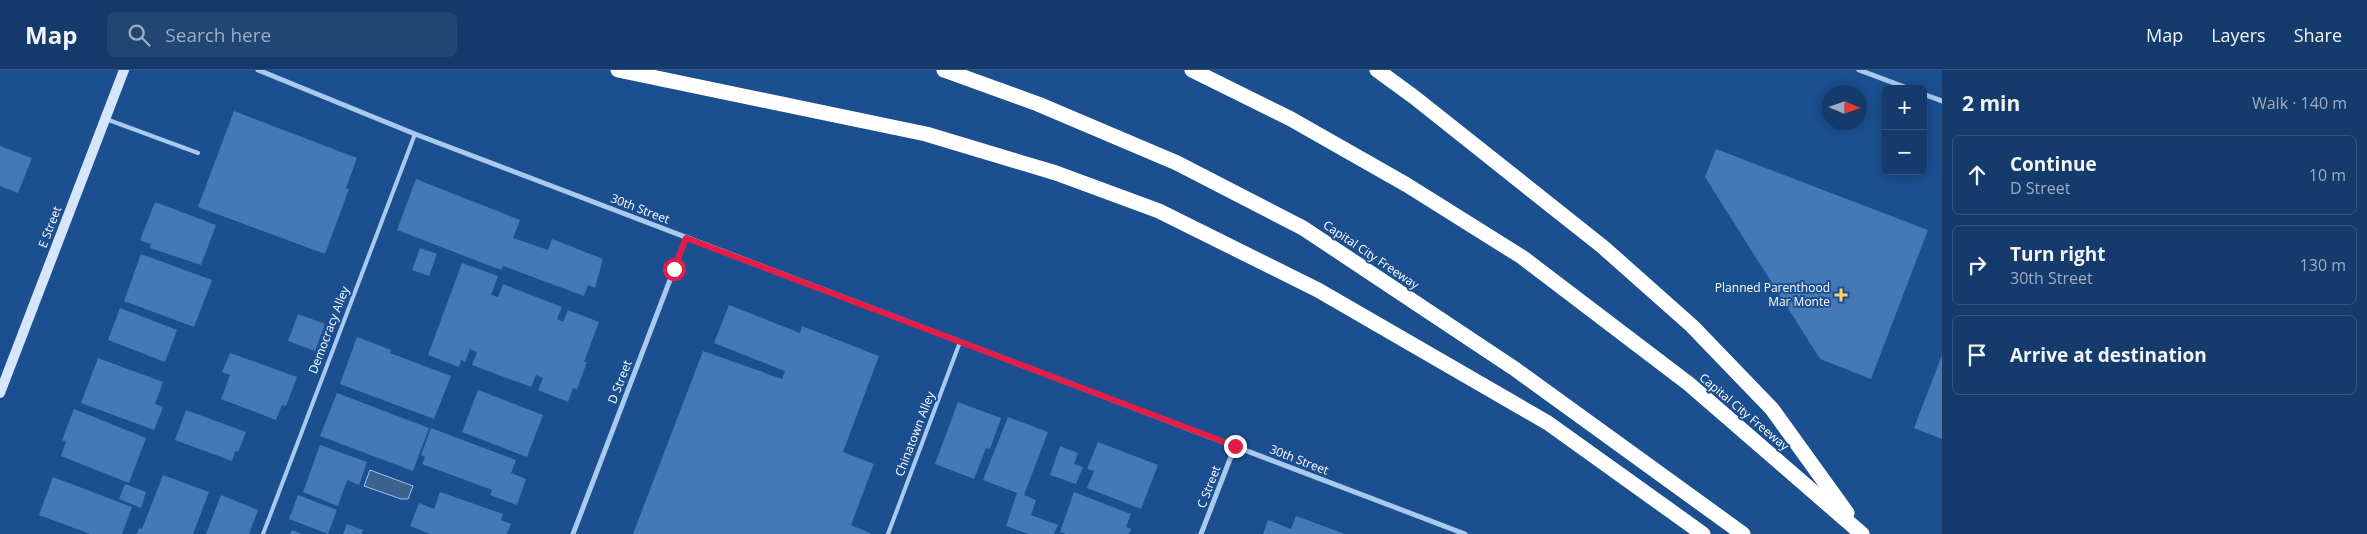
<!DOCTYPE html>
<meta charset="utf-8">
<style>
body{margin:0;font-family:"Open Sans",sans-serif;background:#214673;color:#f1f3f6}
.controls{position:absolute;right:15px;top:15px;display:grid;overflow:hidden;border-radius:8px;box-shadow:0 2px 12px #0003}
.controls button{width:45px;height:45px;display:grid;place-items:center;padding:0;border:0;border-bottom:1px solid #33557e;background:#143b6b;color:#f1f3f6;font:25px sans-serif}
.compass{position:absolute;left:1822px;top:15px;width:45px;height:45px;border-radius:50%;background:#143b6b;box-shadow:0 2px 12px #0003;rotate:92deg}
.stop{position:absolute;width:15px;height:15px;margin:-11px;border:4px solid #e11d48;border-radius:50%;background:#fff}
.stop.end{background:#e11d48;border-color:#fff;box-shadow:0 1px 5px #0008}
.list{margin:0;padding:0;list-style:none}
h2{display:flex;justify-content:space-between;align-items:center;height:65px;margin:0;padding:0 20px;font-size:21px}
h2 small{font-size:16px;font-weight:400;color:#9dadc1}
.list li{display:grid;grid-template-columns:32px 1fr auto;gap:15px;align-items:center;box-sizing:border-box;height:80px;margin:0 10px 10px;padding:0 10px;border:1px solid #33557e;border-radius:8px}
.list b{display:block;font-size:19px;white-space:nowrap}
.list p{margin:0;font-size:16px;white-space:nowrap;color:#9dadc1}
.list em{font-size:16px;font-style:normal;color:#9dadc1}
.icon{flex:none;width:28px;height:28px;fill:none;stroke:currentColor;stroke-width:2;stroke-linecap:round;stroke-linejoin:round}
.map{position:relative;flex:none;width:1942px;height:464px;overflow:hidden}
header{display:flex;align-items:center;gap:30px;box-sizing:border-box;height:70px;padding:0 25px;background:#143b6b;border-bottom:1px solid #33557e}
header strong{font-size:24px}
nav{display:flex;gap:28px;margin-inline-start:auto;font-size:18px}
.search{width:350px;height:45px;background:#214673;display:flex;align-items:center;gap:12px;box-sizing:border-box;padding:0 18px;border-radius:8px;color:#9dadc1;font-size:19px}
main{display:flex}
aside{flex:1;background:#143b6b}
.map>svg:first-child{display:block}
.water{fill:#3c6290;stroke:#9cc4f0}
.building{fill:#4478b7}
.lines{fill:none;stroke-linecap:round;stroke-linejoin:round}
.lane{stroke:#a9c9ee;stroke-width:4}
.street{stroke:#a9c9ee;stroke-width:5}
.secondary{stroke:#d6e6fa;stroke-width:10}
.highway{stroke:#fff;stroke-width:15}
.route{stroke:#e11d48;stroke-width:6}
.poi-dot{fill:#ffd166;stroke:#1b4f8f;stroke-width:2}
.labels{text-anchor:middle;stroke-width:4;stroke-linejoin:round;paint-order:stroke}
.street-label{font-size:12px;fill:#fff;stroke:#1b4f8f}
.poi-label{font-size:12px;fill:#fff;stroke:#1b4f8f;text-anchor:end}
</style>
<header>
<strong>Map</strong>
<div class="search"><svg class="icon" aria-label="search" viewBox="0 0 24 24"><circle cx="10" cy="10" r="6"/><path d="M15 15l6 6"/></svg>Search here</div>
<nav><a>Map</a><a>Layers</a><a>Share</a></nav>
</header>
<main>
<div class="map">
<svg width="1942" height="464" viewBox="0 0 1942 464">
<rect width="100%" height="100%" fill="#1b4f8f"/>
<path class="water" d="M370,400L413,416L408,429H401L364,416Z"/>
<g class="building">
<path d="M234,41L357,88L346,118L349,119L325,184L198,137Z"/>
<path d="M0,76L32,88L18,123L0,116Z"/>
<path d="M1716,79L1928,160L1871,309L1820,289L1705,107Z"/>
<path d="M416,109L520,150L513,168L548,180L552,169L603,189L595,218L588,215L584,226L503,196L501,200L397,160Z"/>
<path d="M155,132L216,155L201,195L150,178L151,174L140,170Z"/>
<path d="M420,178L437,184L429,206L412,200Z"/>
<path d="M141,184L212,210L194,257L124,231Z"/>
<path d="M462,193L498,206L491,225L498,227L503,214L562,237L557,249L563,252L568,240L599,252L584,292H587L577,319L573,318L568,332L538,320L543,308L536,305L531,317L472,295L477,282L470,279L465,292L461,290L459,297L428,285Z"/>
<path d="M729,235L800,263L802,256L879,286L843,382L874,394L851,455L872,464H633L703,281L782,309L785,301L714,273Z"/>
<path d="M120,238L177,260L165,292L108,270Z"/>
<path d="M298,244L325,254L315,281L288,271Z"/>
<path d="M357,267L391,280L390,283L451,306L434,349L340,314Z"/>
<path d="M230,283L297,307L286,336L282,335L276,350L221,329L230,305L222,302Z"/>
<path d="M1942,285V369L1914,358Z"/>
<path d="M98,288L163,312L155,334L163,337L154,360L81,333Z"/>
<path d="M478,320L543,345L527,387L462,362Z"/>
<path d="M337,323L429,358L413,401L320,366Z"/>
<path d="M958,332L1001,348L990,379L986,378L974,409L935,394Z"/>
<path d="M74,339L146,368L129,413L61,386L66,372L62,370Z"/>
<path d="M186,340L246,362L238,382L235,381L232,391L175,370Z"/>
<path d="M1008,347L1048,362L1024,425L1036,430L1031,445L1058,455L1054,464H1028L1006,456L1017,423L983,410Z"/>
<path d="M431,358L516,390L511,403L526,409L517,435L490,425L492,420L422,394L425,387L421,385Z"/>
<path d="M1098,372L1158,395L1141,439L1087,418L1094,401L1087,399Z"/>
<path d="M320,375L367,392L359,415L347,410L338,436L303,422Z"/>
<path d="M1060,376L1078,383L1074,394L1083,397L1076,414L1050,405Z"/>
<path d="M163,405L209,422L193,464H137L139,458L142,459Z"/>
<path d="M53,407L132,437L122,464H90L39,445Z"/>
<path d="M125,414L146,422L141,438L119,429Z"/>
<path d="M440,422L503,444L501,450L511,454L507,464H430L410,456L419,433L434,439Z"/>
<path d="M1074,422L1131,444L1126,457L1131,459L1129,464H1066L1060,462Z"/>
<path d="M221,425L258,440L249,464H206Z"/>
<path d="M298,425L337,440L328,464L289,449Z"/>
<path d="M1296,446L1345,464H1263L1268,450L1291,459Z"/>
<path d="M347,454L363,460L362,464H343Z"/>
<path d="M292,460L302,464H290Z"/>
</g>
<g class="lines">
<g class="lane">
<path d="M106,49L198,83"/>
<path d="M263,464L415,64"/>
<path d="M888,464L960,272"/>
</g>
<g class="street">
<path d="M258,0L415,64L1465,464"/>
<path d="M1859,0L1910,19"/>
<path d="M1923,24L1942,31"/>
<path d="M573,464L686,168"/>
<path d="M1201,464L1235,376"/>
</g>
<path class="secondary" d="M0,323L124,0"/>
<g class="highway">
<path d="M618,0L926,64L1056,103L1159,141L1318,220L1548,353L1703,464"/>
<path d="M944,0L1038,34L1177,93L1303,158L1515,299L1743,464"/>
<path d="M1192,0L1291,49L1407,115L1522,187L1689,314L1862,464"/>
<path d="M1377,0L1414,27L1603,177L1692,256L1772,339L1847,443"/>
</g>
</g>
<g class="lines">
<path class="route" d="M674,199L686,168L1235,376"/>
</g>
<path class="poi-dot" d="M1838.5 217.5h5v5h5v5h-5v5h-5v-5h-5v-5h5z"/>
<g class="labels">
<g class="street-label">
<text transform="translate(640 139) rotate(21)" y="4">30th Street</text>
<text transform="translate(50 157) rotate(-69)" y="4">E Street</text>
<text transform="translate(1371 185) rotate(34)" y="4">Capital City Freeway</text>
<text transform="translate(329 260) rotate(-69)" y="4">Democracy Alley</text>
<text transform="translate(620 312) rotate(-69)" y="4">D Street</text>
<text transform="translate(1744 342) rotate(40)" y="4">Capital City Freeway</text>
<text transform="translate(915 364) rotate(-69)" y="4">Chinatown Alley</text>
<text transform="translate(1299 390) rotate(21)" y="4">30th Street</text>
<text transform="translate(1209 417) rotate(-69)" y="4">C Street</text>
</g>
<g class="poi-label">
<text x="1830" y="222">Planned Parenthood<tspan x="1830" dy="14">Mar Monte</tspan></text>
</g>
</g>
</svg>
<div class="controls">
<button>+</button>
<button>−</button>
</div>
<svg class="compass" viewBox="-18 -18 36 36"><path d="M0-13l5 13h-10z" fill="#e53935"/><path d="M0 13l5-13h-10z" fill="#9dadc1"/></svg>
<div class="stop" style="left:674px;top:199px"></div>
<div class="stop end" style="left:1235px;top:376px"></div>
</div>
<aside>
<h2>2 min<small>Walk · 140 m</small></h2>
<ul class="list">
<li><svg class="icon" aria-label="ahead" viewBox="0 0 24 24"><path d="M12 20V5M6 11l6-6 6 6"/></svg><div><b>Continue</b><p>D Street</p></div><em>10 m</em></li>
<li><svg class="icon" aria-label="right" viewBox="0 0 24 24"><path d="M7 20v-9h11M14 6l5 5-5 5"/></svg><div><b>Turn right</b><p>30th Street</p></div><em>130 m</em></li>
<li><svg class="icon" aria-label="arrive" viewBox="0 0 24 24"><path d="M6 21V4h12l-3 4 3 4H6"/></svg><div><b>Arrive at destination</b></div></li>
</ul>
</aside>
</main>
